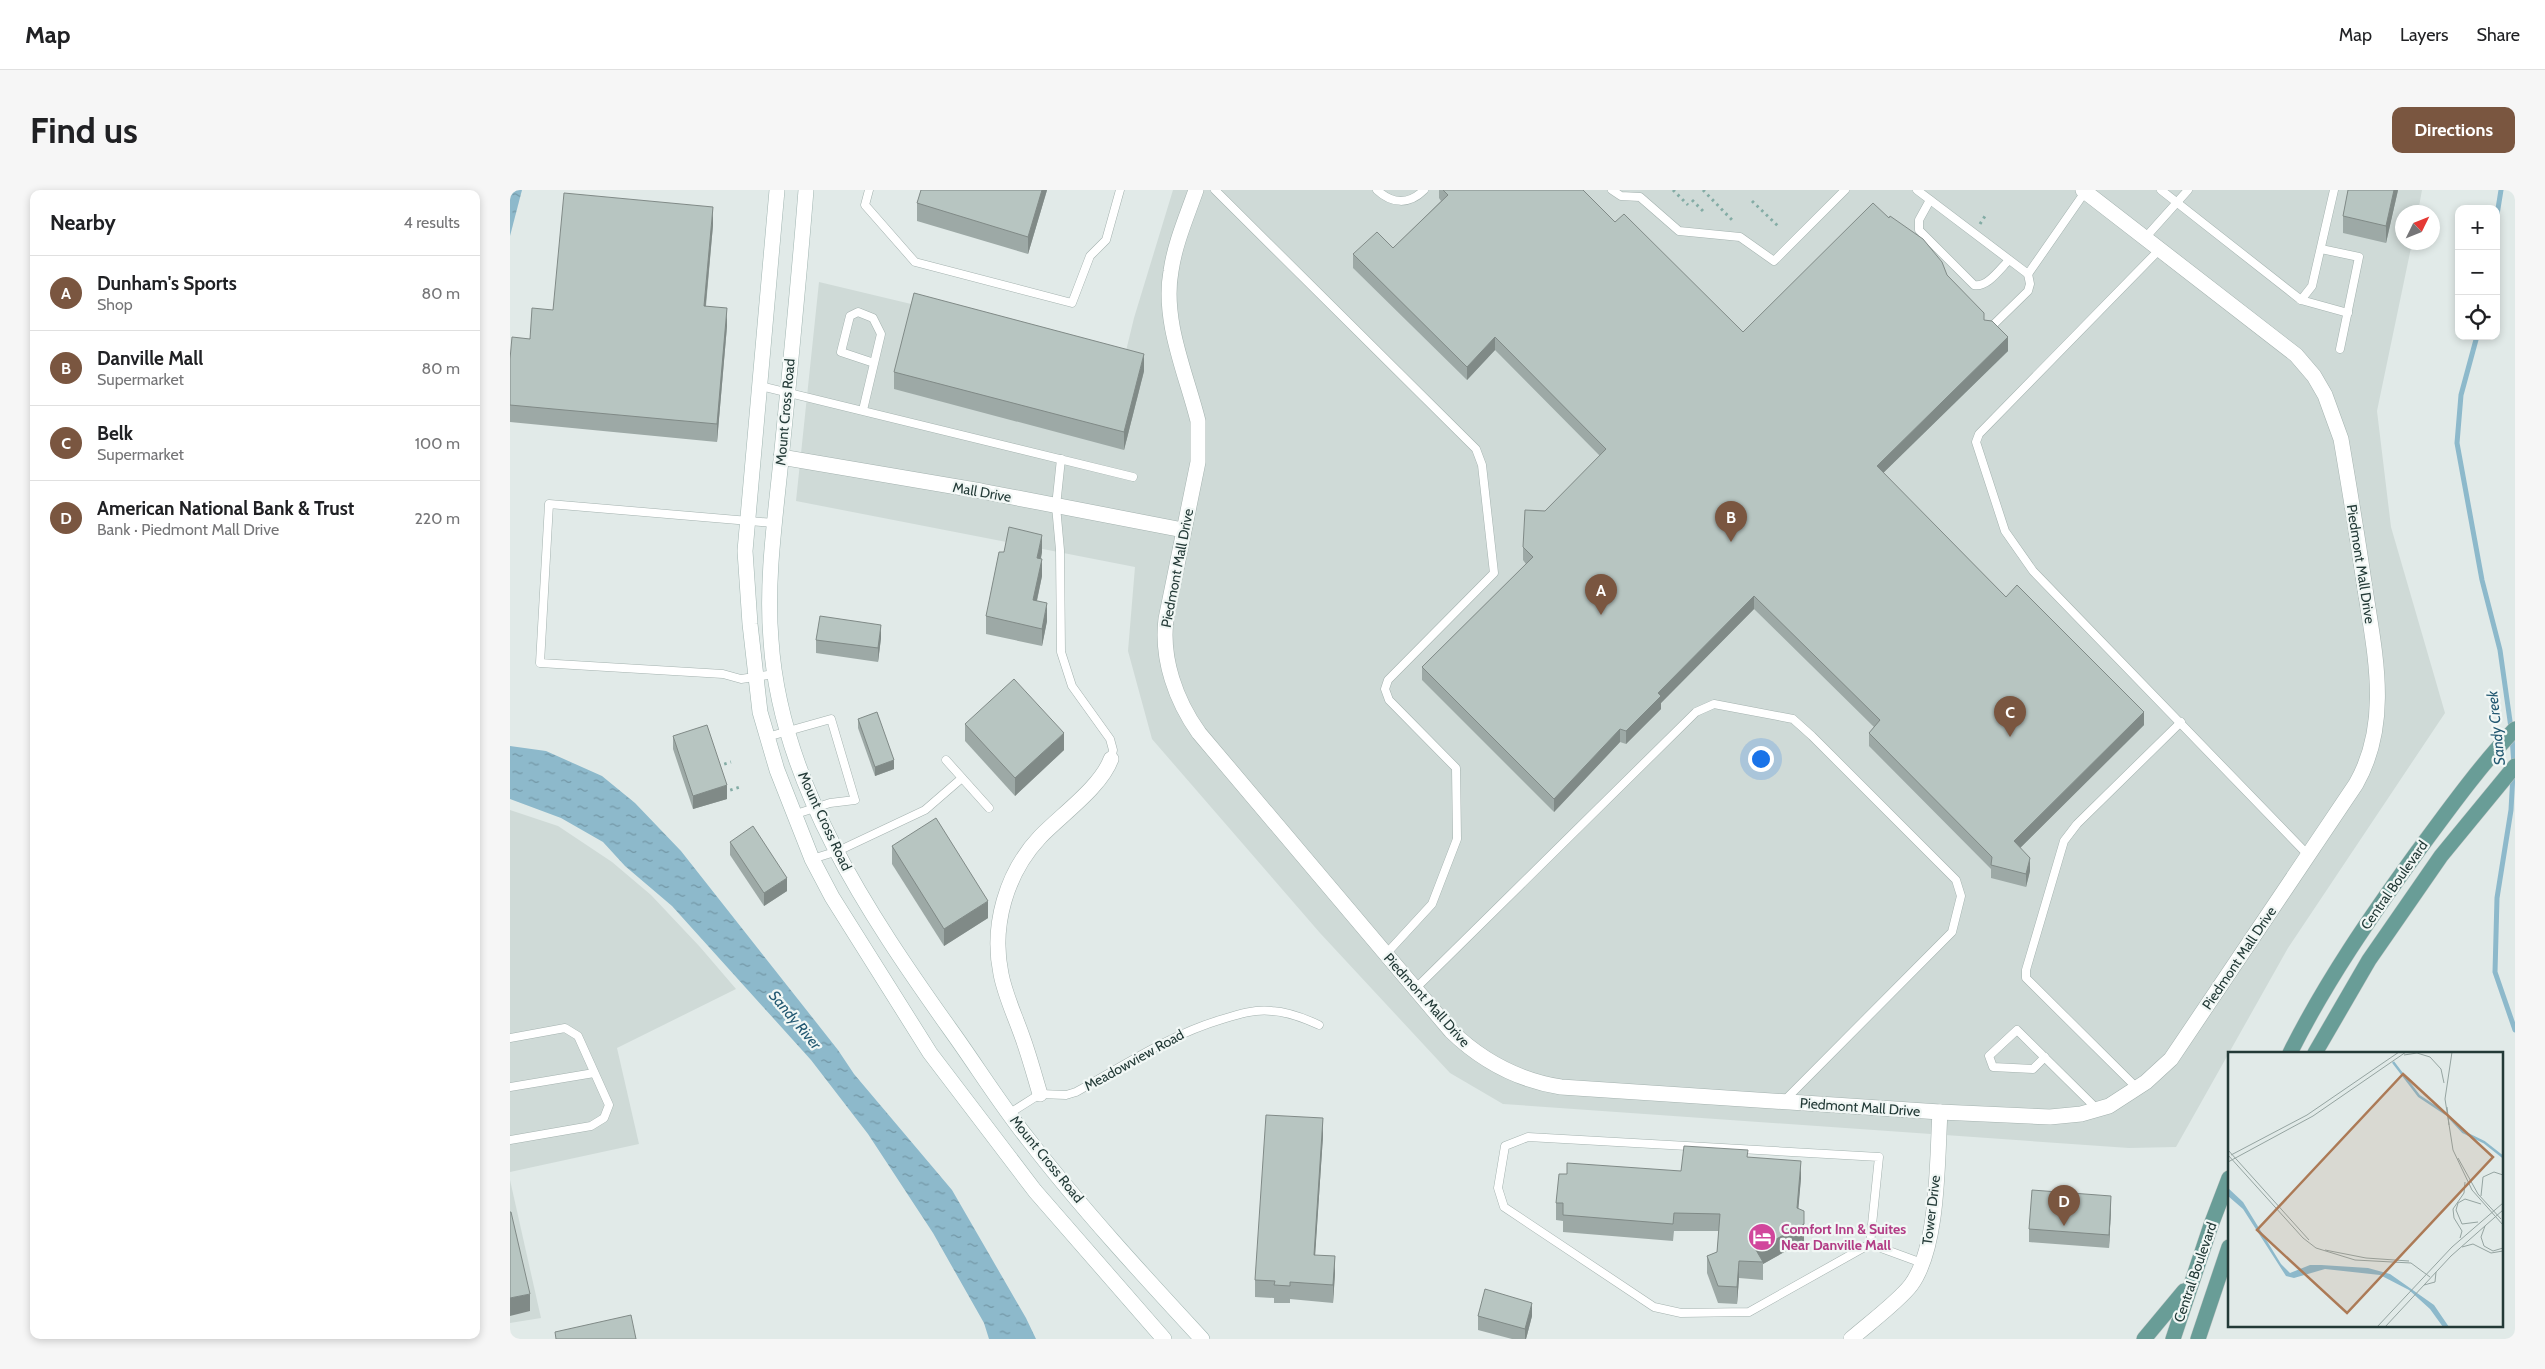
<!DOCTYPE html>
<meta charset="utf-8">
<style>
body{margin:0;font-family:Cabin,sans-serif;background:#f6f6f6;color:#202124}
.controls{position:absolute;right:15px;top:15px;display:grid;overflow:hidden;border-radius:10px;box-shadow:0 2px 8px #0003}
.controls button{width:45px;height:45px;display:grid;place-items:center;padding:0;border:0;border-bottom:1px solid #e0e0e0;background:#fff;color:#202124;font:25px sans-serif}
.compass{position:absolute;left:1885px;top:15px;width:45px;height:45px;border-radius:50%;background:#fff;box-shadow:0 2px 8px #0003;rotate:47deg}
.you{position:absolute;left:1250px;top:568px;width:18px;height:18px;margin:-12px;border:4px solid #fff;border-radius:50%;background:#1a73e8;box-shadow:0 0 0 8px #1a73e833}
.badge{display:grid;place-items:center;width:32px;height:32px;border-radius:50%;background:#7a5640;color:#fff;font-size:16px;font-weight:700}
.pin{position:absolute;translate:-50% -41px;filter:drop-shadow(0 1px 2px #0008)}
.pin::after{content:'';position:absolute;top:26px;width:18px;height:15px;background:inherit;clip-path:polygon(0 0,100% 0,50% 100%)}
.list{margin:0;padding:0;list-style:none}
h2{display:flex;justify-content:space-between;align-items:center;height:65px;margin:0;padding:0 20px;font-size:21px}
h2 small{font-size:16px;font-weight:400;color:#757577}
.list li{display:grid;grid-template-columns:32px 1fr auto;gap:15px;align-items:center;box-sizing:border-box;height:75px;padding:0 20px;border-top:1px solid #e0e0e0}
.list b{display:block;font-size:19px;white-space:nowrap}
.list p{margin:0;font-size:16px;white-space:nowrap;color:#757577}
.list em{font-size:16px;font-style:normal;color:#757577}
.icon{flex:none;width:28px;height:28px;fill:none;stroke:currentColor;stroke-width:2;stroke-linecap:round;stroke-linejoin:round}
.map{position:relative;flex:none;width:2005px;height:1149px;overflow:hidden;border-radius:10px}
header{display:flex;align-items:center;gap:30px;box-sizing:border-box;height:70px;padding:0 25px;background:#fff;border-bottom:1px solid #e0e0e0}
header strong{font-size:24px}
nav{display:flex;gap:28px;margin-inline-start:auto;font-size:18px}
.intro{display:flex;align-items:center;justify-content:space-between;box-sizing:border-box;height:120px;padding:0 30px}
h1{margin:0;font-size:35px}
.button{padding:12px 22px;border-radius:10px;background:#7a5640;color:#fff;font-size:18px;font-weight:700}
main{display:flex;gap:30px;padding:0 30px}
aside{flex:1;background:#fff;border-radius:10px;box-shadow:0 2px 8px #0003}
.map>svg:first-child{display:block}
.built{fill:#cfdad7}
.water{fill:url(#water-ripples)}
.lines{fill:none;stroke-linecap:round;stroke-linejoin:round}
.stream{stroke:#8db9cb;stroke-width:5}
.service-casing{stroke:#a4b2af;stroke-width:9}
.minor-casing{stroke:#a4b2af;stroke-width:16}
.secondary-casing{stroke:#a1b5b1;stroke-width:16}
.primary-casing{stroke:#bdc4c3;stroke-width:16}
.path{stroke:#84aca5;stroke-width:3;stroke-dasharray:2.5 4;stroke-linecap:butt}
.service{stroke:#fff;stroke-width:8}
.minor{stroke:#fff;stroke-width:15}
.secondary{stroke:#fff;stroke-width:15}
.primary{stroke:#699d97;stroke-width:15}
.wall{fill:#9da9a6}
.shaded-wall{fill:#808a87}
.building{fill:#b7c5c1;stroke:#808a87}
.labels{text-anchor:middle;stroke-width:4.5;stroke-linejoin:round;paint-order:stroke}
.street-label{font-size:14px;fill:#233a37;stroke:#f1f7f5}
.hotel-label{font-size:14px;font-weight:bold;fill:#b23c85;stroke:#f1f7f5;text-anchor:start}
.water-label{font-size:15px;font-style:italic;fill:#225871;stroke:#f1f7f5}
.inset-river{fill:none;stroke:#8db9cb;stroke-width:2.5}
.inset-road{fill:none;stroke:#95a4a1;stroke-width:1}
.view{fill:#ac7a56;fill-opacity:0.15;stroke:#ac7a56;stroke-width:2.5}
.inset-edge{fill:none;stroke:#233a37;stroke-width:2.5}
</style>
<header>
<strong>Map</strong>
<nav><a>Map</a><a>Layers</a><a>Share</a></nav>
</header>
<div class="intro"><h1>Find us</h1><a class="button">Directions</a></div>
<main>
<aside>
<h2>Nearby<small>4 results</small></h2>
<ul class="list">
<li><span class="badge">A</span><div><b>Dunham's Sports</b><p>Shop</p></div><em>80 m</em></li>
<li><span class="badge">B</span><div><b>Danville Mall</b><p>Supermarket</p></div><em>80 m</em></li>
<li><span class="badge">C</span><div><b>Belk</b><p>Supermarket</p></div><em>100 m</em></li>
<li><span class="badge">D</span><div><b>American National Bank &amp; Trust</b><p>Bank · Piedmont Mall Drive</p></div><em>220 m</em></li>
</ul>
</aside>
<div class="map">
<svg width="2005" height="1149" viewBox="0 0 2005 1149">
<defs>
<pattern id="water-ripples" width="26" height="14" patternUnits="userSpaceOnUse" patternTransform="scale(1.25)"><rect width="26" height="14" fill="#8db9cb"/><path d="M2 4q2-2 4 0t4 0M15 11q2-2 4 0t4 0" fill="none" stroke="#7397a6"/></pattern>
</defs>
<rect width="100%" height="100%" fill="#e1eae8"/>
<g class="built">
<path d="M663,0H1912L1908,22H1892V52L1902,53L1867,221L1881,337L1935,523L1778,758L1666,957L1619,958L993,914L940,883L810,743L642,549L618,461L625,377L286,311L309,92L615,165L624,128Z"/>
<path d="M0,620L48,636L102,672L141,705L190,757L226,799L107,858L129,954L0,982Z"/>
<path d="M0,990L31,1128L0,1133Z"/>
</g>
<g class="water">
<path d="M0,0H12L0,46Z"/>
<path d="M0,556L36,561L92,586L125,613L171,661L328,860L344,884L442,1000L516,1128L526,1149H479L474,1133L423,1043L358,944L301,870L162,716L115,676L93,652L51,628L0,609Z"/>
</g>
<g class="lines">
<g class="stream">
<path d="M1986,31L1991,0"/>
<path d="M1967,146L1951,205L1947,253L1972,390L1990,460L2001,538"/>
<path d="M2002,547L2004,575"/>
<path d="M2003,584L2001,620L1987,708L1985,782L2005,840"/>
</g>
<defs>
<g id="service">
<path d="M359,0L355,15L405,72L562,113L580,66L596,50L610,0"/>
<path d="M705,0L966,259L972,275L984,383L878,490L875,499L879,510L946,578L947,649L922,714L876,764"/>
<path d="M867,0C882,14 899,15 914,0"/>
<path d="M1102,0L1111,6L1130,7L1169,41L1230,47L1264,71L1335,0"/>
<path d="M1407,0L1518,84L1575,2"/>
<path d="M1651,0L1791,110L1802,96L1824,0"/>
<path d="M1420,10L1409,30V40L1464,95C1477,98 1490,79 1499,70"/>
<path d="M1635,48L1678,0"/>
<path d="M1650,59L1469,244L1466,252L1495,341L1523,381L1799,666"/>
<path d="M1811,59L1849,67L1830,159"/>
<path d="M1791,110L1838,123"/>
<path d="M1478,140L1518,101L1520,94L1518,84"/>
<path d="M250,196L623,287"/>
<path d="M353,220L371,144L363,128L348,122L340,126L331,162L364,173"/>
<path d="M551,269L546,316L550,360L551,462L562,496L600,549L603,560L601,569"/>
<path d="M264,333L39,314L30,473L213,484L231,489L265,484"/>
<path d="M257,547L321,529L345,610L320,613L283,625"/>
<path d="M436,570L479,618"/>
<path d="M302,669L328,661L415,620L452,588"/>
<path d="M905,799L1186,522L1204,514L1283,529L1302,546L1446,690L1451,706L1442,742L1274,911"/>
<path d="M0,848L55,838L68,846L99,915L94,928L81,936L0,950"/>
<path d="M1535,867L1523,879L1483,877L1479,866L1507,840L1588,920"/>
<path d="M0,897L84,883"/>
<path d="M1627,898L1516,788V780L1554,651L1567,634L1671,532"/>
<path d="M500,923L530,904L556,905L566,902C615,875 659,845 713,829C729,824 745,819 762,821C779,822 794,828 809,835"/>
<path d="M1360,1054L1369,967L1018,947L995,956L988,998L994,1017L1144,1117L1171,1123L1239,1122L1360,1054L1412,1073"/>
</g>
<g id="minor">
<path d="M686,0C677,26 665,53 661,81C652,131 676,183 688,231V272L656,429C651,469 666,511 689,543L941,841C972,871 1007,890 1051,897L1430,922L1540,927L1571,924L1599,916L1636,892L1661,869L1846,594C1882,531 1864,460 1854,392C1847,344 1839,296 1831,249L1815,205L1804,186L1786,165L1573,0"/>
<path d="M271,267L471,301L673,340"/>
<path d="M530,904C524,884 519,865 512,846C505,826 495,805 491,784C481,736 496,683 530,647C551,625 591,597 601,569"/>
<path d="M1341,1149C1357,1135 1389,1111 1401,1095C1429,1057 1427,969 1430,922"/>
</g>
<g id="secondary">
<path d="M267,0L235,361L240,434L250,522L267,580L302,669L322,707L420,863L525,1001L654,1149"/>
<path d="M296,0C289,90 280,180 271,270C265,330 256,391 261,450C270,593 359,725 440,839C466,875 490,914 518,949C572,1019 632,1084 692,1149"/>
</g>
<g id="primary">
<path d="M1780,863C1816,791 1861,726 1908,661C1939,619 1969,577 2005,539"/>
<path d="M1805,863L1859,770L1931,666L2005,576"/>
<path d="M1634,1149L1674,1101"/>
<path d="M1663,1149L1701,1035L1719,988"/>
<path d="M1688,1149L1719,1057"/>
</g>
</defs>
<use href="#service" class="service-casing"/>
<use href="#minor" class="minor-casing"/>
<use href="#secondary" class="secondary-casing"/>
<use href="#primary" class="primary-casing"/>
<g class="path">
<path d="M1163,0L1178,15"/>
<path d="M1193,0L1223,31"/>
<path d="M1182,10L1195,23"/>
<path d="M1242,11L1269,37"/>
<path d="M1470,34L1477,23"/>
<path d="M208,576L221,572"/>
<path d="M214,602L230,597"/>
</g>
<use href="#service" class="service"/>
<use href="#minor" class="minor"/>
<use href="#secondary" class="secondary"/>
<use href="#primary" class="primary"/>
</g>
<g class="wall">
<path d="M411,0H537L518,64L407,31V13Z"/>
<path d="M929,0H1073L1105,32L1233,142L1437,85L1498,161L1373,283L1496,407L1634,535L1510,658L1520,681L1516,697L1481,688V679L1359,556V543L1364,537L1244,419L1151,513V519L1116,554L1110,552L1044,622L912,490V477L1016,374L1013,370V357L1035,321L1090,266L985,160L957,190L843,78V64L883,58L931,11L929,8Z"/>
<path d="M1838,0H1888L1876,53L1833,43V26Z"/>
<path d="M203,35L196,116L217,136L207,252L0,232V169L20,149L43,120Z"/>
<path d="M634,181L614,260L384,199V182Z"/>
<path d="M494,362H532L531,369L532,386L527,411L537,431L532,456L476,444V426Z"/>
<path d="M371,448L368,472L306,463V450Z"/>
<path d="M348,529L384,579L365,586L348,538Z"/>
<path d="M455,534L554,560L505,606L455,551Z"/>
<path d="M163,546L217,609L183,619L163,559Z"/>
<path d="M220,652L277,701L254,716L220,665Z"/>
<path d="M382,656L478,728L434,756L382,674Z"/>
<path d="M813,946L805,1065L825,1083L823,1113L780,1109V1113H764V1108L745,1107V1090Z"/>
<path d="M1238,967L1291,988L1288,1018L1294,1039V1051L1253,1074V1090L1229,1088L1227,1114L1208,1113L1197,1083V1066L1207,1062L1209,1041H1164L1163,1051L1053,1042V1031L1046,1030V1013L1057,984L1171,981Z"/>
<path d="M1601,1019L1599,1058L1519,1052V1039Z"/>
<path d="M968,1126H1022L1016,1149H1002L968,1140Z"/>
</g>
<g class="shaded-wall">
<path d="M532,0H537L518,64V47Z"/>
<path d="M1884,0H1888L1876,53V36Z"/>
<path d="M203,17V35L194,133V116Z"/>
<path d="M217,118V136L207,252V234Z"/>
<path d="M985,147V160L957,190V177Z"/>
<path d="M1498,147V161L1367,289V276Z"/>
<path d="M634,164V181L614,260V242Z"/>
<path d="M532,345V362L527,385V368Z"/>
<path d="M532,369V386L523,428V410Z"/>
<path d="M1244,406V419L1151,513V519L1116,554V541L1148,503Z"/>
<path d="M537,413V431L532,456V439Z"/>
<path d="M371,435V448L368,472V458Z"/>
<path d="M1634,522V535L1504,664V651Z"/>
<path d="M1110,539V552L1044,622V609Z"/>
<path d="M554,543V560L505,606V588Z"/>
<path d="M384,570V579L365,586V577Z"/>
<path d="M217,595V609L183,619V606Z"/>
<path d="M1520,668V681L1516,697V684Z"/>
<path d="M277,688V701L254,716V703Z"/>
<path d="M478,711V728L434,756V739Z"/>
<path d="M813,928V946L804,1082V1065Z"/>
<path d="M1291,971V988L1287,1035V1018Z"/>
<path d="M1601,1006V1019L1599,1058V1045Z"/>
<path d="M1294,1021V1051L1253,1074V1072L1246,1060Z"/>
<path d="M825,1066V1083L823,1113V1095Z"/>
<path d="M1229,1071V1088L1227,1114V1097Z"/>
<path d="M20,1104V1121L0,1126V1108Z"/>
<path d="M1022,1113V1126L1016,1149H1015V1139Z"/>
</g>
<g class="building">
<path d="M411,0H532L518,47L407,13Z"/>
<path d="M933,0H1073L1105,32L1114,24L1233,142L1363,13L1379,28L1380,26L1413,49L1432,72L1437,85L1474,123V130L1482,131L1498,147L1367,276L1496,407L1507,395L1634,522L1504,651L1520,668L1516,684L1481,675L1482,667L1359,543L1370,530L1244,406L1148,503L1151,506L1116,541L1110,539L1044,609L912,477L1023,367L1013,357L1015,320L1035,321L1096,259L985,147L957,177L843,64L867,42L883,58L938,5Z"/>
<path d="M1838,0H1884L1876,36L1833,26Z"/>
<path d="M54,3L203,17L194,116L217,118L207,234L0,215V169L2,147L20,149L22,118L43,120Z"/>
<path d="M404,103L634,164L614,242L384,182Z"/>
<path d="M499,337L532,345L527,368L532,369L523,410L537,413L532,439L476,426L489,362H494Z"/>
<path d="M310,426L371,435L368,458L306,450Z"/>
<path d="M504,489L554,543L505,588L455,534Z"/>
<path d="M367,522L384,570L365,577L348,529Z"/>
<path d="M197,535L217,595L183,606L163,546Z"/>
<path d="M426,628L478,711L434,739L382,656Z"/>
<path d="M243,636L277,688L254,703L220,652Z"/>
<path d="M756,925L813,928L804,1065L825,1066L823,1095L780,1092V1096L764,1095L765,1091L745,1090Z"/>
<path d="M1174,956L1238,960L1237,967L1291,971L1287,1018L1294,1021V1034L1246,1060L1253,1072L1229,1071L1227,1097L1208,1096L1197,1066L1207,1062L1210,1024L1164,1023L1163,1034L1053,1025V1013H1046L1049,984H1057V973L1171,981Z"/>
<path d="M1522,1000L1601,1006L1599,1045L1519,1039Z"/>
<path d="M0,1022H1L20,1104L0,1108Z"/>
<path d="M975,1099L1022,1113L1015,1139L968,1126Z"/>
<path d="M121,1125L126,1149H46L45,1142Z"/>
</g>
<defs>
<symbol id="hotel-disc" viewBox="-11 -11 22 22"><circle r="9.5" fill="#d1479c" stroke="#f1f7f5"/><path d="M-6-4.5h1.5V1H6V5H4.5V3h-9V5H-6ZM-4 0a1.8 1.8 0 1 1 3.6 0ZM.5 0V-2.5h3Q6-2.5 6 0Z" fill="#fff"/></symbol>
</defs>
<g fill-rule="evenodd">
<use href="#hotel-disc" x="1236" y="1031" width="32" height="32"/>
</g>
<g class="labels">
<g class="street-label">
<text transform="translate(275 222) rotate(-85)" y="5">Mount Cross Road</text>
<text transform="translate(472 302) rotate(10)" y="5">Mall Drive</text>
<text transform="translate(1851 374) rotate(81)" y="5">Piedmont Mall Drive</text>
<text transform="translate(667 378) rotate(-79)" y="5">Piedmont Mall Drive</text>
<text transform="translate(315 631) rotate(65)" y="5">Mount Cross Road</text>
<text transform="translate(1884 695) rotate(-55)" y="5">Central Boulevard</text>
<text transform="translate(1729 768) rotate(-56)" y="5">Piedmont Mall Drive</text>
<text transform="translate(917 810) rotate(48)" y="5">Piedmont Mall Drive</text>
<text transform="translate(624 870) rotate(-29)" y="5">Meadowview Road</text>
<text transform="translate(1350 917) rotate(4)" y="5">Piedmont Mall Drive</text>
<text transform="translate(537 969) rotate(51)" y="5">Mount Cross Road</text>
<text transform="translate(1421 1020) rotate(-83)" y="5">Tower Drive</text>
<text transform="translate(1685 1082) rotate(-71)" y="5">Central Boulevard</text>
</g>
<g class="hotel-label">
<text x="1271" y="1044">Comfort Inn &amp; Suites<tspan x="1271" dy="16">Near Danville Mall</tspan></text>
</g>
<g class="water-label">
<text transform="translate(1986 538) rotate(-96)" y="5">Sandy Creek</text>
<text transform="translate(285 830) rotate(50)" y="5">Sandy River</text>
</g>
</g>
<g transform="translate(1718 862)">
<rect width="275" height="275" fill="#e1eae8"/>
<path d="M0,136L15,150L53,212L62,221L82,213H93L140,216L162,222L206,253L221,275H215L202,257L181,238L152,223L97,217L66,226L58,224L15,157L0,144Z" fill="#8db9cb"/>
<path class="inset-river" d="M165,10L191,44L218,62M221,65L235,80L256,90L275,105"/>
<path class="inset-road" d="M224,0L217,47L225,98L244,138L275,173M176,3L189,1L202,5L213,17L216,31M219,55L221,73M0,98L81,188M0,103L75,186L88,196L127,208L183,211L202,225M3,103L79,63L171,0M230,106L250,142L273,167M0,110L85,64L178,0M253,144L255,125L266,120L275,123M250,170L234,172L228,158L230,151L237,147L253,152M257,174L253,185L256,194L265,199L275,196M232,186L234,179L226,166L225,157L236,141L237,130M234,195L245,192L263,201L275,199M97,198L138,206L181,209M196,233L207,230L208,220M149,275L224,195L275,151M157,275L223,204L275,158"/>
<path class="view" d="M175,22L265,105L119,261L29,178Z"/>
<rect width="275" height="275" class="inset-edge"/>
</g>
</svg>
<div class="controls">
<button>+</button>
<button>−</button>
<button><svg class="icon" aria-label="locate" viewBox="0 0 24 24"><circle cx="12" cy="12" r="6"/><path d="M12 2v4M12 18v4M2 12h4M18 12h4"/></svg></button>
</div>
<svg class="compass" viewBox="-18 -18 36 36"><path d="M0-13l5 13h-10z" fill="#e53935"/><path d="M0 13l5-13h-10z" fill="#757577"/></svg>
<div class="you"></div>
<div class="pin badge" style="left:1091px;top:425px">A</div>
<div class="pin badge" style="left:1221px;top:352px">B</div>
<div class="pin badge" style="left:1500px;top:547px">C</div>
<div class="pin badge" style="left:1554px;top:1036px">D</div>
</div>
</main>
